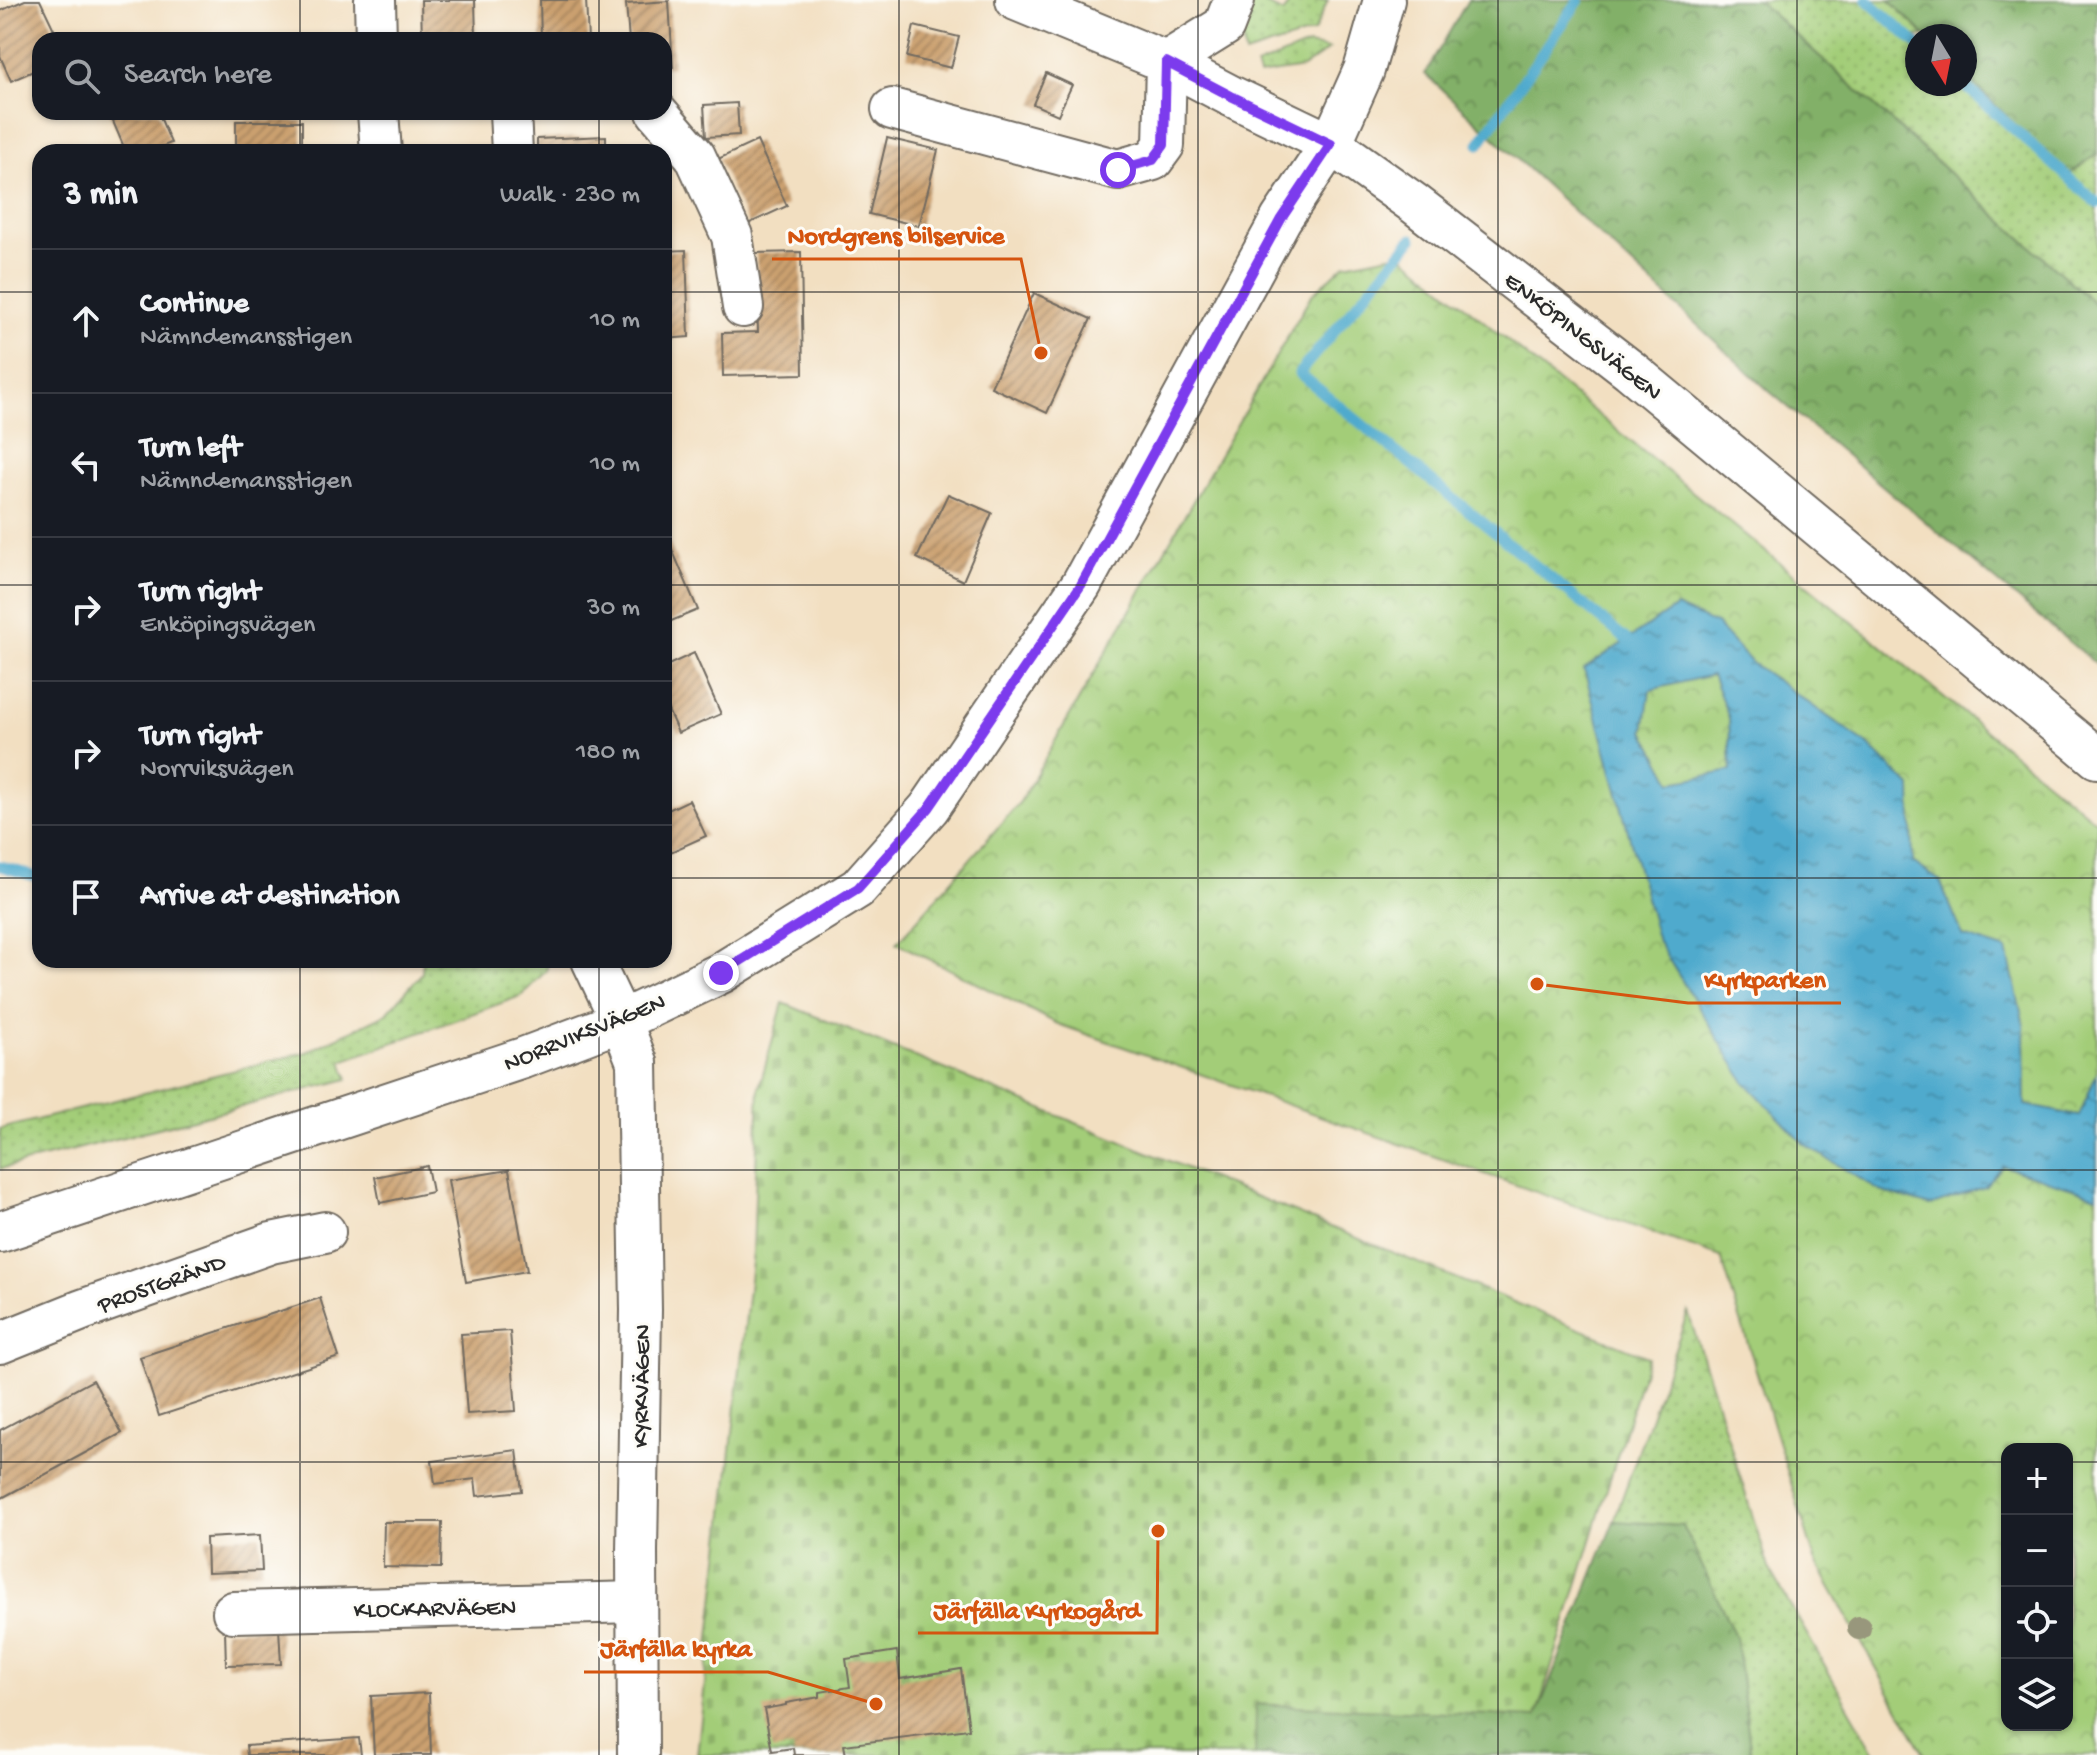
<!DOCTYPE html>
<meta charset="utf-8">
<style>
body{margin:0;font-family:"Gochi Hand",sans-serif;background:#242831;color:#f1f3f6}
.controls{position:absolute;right:24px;bottom:24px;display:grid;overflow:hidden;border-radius:16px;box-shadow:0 2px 6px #0004}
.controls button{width:72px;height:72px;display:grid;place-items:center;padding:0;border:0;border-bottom:2px solid #363941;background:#171b24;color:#f1f3f6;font:40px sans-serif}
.compass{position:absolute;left:1905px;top:24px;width:72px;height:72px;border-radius:50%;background:#171b24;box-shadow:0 2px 6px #0004;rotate:170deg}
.stop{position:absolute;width:24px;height:24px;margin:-18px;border:6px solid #7c3aed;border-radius:50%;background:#fff}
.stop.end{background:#7c3aed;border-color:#fff;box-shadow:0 2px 8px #0008}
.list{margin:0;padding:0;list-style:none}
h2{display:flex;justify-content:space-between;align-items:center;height:104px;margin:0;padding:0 32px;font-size:34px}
h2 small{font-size:26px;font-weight:400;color:#9ea1a6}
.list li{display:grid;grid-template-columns:52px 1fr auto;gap:24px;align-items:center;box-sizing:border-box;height:144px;padding:0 32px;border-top:2px solid #363941}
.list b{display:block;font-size:30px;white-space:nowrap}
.list p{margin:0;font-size:26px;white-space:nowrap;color:#9ea1a6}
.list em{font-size:26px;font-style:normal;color:#9ea1a6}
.icon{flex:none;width:44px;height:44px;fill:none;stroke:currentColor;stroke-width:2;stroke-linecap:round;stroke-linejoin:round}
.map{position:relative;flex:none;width:2097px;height:1755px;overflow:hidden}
.search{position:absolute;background:#171b24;box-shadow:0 2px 6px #0004;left:32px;top:32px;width:640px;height:88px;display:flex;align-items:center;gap:20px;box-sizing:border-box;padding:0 28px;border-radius:24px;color:#9ea1a6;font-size:30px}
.panel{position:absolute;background:#171b24;box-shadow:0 2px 6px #0004;left:32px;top:144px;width:640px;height:824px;border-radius:24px}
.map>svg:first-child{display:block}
.grass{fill:url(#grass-dots);stroke:#677c52;stroke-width:2}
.forest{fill:url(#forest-crowns);stroke:#566e4a;stroke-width:2}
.cemetery{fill:url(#cemetery-stones);stroke:#677c52;stroke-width:2}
.park{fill:url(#park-crowns);stroke:#677c52;stroke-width:2;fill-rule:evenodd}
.water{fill:url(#water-ripples);stroke:#3d6a7c;stroke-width:2;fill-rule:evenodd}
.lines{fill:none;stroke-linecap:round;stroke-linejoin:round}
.stream{stroke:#4faacd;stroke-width:11}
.building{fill:url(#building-hatch)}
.minor-casing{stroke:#716a60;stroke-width:44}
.minor{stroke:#fff;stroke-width:40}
.tree{fill:#98977b}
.route{stroke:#7c3aed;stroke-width:10}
.grid{fill:none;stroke:#2b2b2b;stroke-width:2;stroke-opacity:0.55}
.labels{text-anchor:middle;stroke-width:6;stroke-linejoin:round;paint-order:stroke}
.street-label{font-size:24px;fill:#2b2b2b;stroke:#fdfcf7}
.leader{fill:none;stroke:#d5540f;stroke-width:3}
.callout-dot{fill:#d5540f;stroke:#fdfcf7;stroke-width:3}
.callout-label{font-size:26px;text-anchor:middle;font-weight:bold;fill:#d5540f;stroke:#fdfcf7;stroke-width:6;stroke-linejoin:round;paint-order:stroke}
</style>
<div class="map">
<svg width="2097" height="1755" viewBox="0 0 2097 1755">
<defs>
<pattern id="grass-dots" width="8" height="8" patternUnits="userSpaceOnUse" patternTransform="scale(2)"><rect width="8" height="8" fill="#a3cd78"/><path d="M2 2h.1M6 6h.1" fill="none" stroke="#8cb068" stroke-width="1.8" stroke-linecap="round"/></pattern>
<pattern id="forest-crowns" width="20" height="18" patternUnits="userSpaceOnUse" patternTransform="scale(2)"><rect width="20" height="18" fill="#82b068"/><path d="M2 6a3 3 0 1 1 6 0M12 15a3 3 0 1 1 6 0" fill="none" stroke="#6b8f56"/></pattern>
<pattern id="cemetery-stones" width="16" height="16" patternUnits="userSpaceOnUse" patternTransform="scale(2)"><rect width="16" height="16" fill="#a3cd78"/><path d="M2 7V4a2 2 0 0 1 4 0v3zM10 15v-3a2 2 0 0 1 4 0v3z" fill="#8cb068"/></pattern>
<pattern id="park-crowns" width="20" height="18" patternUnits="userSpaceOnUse" patternTransform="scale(2)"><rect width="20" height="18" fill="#a3cd78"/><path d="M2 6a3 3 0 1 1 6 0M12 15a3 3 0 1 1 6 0" fill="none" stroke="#8cb068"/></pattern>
<pattern id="water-ripples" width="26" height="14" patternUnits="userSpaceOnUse" patternTransform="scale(2)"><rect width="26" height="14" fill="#4faacd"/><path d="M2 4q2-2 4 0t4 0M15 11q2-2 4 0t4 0" fill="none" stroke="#428ba7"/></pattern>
<pattern id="building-hatch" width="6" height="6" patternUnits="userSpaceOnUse" patternTransform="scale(2)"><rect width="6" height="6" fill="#cba070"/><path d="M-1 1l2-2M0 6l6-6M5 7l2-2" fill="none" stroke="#a5835c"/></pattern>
</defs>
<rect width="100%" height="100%" fill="#fdfcf7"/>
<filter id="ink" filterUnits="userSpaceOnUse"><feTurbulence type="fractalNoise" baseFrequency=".0125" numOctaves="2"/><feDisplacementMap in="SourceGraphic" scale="16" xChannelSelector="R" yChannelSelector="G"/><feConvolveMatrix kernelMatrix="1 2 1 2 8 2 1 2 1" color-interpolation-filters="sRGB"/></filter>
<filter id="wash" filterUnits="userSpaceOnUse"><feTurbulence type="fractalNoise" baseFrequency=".006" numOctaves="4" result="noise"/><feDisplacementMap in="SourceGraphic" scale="32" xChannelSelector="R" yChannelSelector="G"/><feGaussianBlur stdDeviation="1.8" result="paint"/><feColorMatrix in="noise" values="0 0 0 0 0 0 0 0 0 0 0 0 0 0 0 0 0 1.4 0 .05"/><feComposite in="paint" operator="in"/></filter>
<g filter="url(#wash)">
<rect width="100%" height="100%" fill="#f2dfc1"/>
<g class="grass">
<path d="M1255,0L1284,13L1290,0H1328L1314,32L1245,54L1240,23Z"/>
<path d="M1757,0H1889L1926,36H1917V84H1965V75L2067,176L2097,154V306Z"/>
<path d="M1308,45L1329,49L1303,68L1259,75L1256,66Z"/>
<path d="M423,960H549L546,971L521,996L342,1061L348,1079L0,1169V1129L307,1052L386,1014L422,973Z"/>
<path d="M1688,1312L1769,1568L1876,1755H1751L1736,1638L1614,1521Z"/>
</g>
<g class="forest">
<path d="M1468,0H1757L2097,306V665L1769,391L1425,74Z"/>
<path d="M1889,0H2097V154L2067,176L1965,75V36H1926Z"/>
<path d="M1614,1521L1683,1525L1736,1638L1751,1755H1046L1255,1704L1536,1717Z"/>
</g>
<path class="cemetery" d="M783,1003L1648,1357L1536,1717L1256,1704L1255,1755H697L753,1253L759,1088Z"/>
<path class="park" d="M1400,253L2097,822V1755H1925L1815,1560L1721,1257L1058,1024L897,943L1020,802L1311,296L1345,264ZM2007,1449H2067V1725H2007Z"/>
<path class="water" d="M1676,607L1716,624L1752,663L1868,745L1911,787L1913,862L1940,881L1963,936L2007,950L2024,1025L2025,1105L2079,1116L2097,1073V1196L2003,1166L1985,1187L1930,1206L1880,1191L1804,1144L1745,1082L1658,942L1584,669ZM1712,675L1729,718L1731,771L1672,782L1644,731L1650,690Z"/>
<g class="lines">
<g class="stream">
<path d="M1867,0L1917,44"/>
<path d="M1963,84L2097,203"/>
<path d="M1479,144L1579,0"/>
<path d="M1412,239L1299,373L1627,640"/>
<path d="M0,866L40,878"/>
</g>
</g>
<g id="blocks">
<g class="building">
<path d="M25,0H40L59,40H40V68L11,81L0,56V11Z"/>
<path d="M421,0H475L476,40H422Z"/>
<path d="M540,0H586L588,40H541Z"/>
<path d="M669,1L673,67L664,68V40H629L626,4Z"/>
<path d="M914,26L959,37L951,68L907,57Z"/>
<path d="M1046,73L1072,85L1058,115L1033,104Z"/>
<path d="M737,103L739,135L706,137L704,105Z"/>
<path d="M109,112H158L171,143L149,152H126Z"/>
<rect x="236" y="121" width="66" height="31"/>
<path d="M606,136V152H537V139Z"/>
<path d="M887,138L938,150L919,226L869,214Z"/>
<path d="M757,141L787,206L748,224L718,159Z"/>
<path d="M480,147L481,152H433V150Z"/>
<path d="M686,250L689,337L664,339V251Z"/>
<path d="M801,252L803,374L723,376L722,333L758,332L756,253Z"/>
<path d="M1034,293L1091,319L1047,413L991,387Z"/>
<path d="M948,494L992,513L963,581L917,558Z"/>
<path d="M668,540L698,610L664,624V542Z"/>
<path d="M694,653L721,714L678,733L664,701V667Z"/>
<path d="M689,800L706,836L664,855V812Z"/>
<path d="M427,1166L432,1192L380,1203L375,1177Z"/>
<path d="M509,1170L527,1271L466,1282L448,1180Z"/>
<path d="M320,1298L339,1357L159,1416L140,1357Z"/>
<path d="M510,1331L516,1411L467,1414L461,1334Z"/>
<path d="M93,1380L122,1433L0,1499V1430Z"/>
<path d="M517,1450L522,1491L477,1496L475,1479L435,1484L432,1461Z"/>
<path d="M384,1522H442L441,1568L383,1567Z"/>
<path d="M260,1535L262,1571L207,1573L206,1538Z"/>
<path d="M279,1628L281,1664L226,1665L225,1630Z"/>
<path d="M897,1651L900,1679L961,1669L969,1729L844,1745L846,1755H794L793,1748L772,1751L764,1709L786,1705V1703L820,1697V1692L850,1687L846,1659Z"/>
<path d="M429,1693L431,1755H374L371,1696Z"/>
<path d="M359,1738L361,1755H247L246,1746Z"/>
</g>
</g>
</g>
<g filter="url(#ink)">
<use href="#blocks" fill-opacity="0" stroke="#716a60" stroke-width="2"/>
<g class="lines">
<defs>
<g id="minor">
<path d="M375,0L376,40"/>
<path d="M1016,0L1166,62L1231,96L1331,144L1415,204L1630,370L2097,758"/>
<path d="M1166,62L1224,26L1234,0"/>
<path d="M892,109L1118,170L1153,160L1164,145L1166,62"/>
<path d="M378,112L381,152"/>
<path d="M510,112L512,152"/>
<path d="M657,112L695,156L732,236L743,307"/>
<path d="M592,960L621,1021L637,1062L641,1310L637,1551L638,1755"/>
<path d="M0,1232L523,1058L621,1021L721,973L858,888L929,808L1081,585L1281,219L1331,144L1364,70L1384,0"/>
<path d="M0,1343L82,1310L271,1243L325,1232"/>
<path d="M233,1612L637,1602"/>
</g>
</defs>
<use href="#minor" class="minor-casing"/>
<use href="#minor" class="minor"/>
</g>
<circle class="tree" cx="1859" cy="1628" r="12"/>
</g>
<g class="lines" filter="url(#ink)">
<path class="route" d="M721,973L858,888L929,808L1081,585L1281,219L1331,144L1231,96L1166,62L1164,145L1153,160L1118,170"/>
</g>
<path class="grid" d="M300,0V40M599,0V40M899,0V1755M1198,0V1755M1498,0V1755M1797,0V1755M300,112V152M599,112V152M0,292H40M664,292H2097M0,585H40M664,585H2097M0,878H40M664,878H2097M300,960V1755M599,960V1755M0,1170H2097M0,1462H2007M2067,1462H2097"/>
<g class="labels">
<g class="street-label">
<text transform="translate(1584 335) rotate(38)" y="8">ENKÖPINGSVÄGEN</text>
<text transform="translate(584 1031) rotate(-22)" y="8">NORRVIKSVÄGEN</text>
<text transform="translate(161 1282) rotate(-20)" y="8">PROSTGRÄND</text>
<text transform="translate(640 1386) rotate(-89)" y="8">KYRKVÄGEN</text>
<text transform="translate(435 1607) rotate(-1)" y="8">KLOCKARVÄGEN</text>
</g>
</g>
<path class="leader" d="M1041 353L1021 259H772M1537 984L1688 1003H1841M1158 1531L1157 1633H918M876 1704L768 1672H584"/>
<g class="callout-dot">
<circle cx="1041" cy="353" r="8"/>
<circle cx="1537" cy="984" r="8"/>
<circle cx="1158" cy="1531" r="8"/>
<circle cx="876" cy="1704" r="8"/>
</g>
<g class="callout-label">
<text x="896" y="243">Nordgrens bilservice</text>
<text x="1765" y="987">Kyrkparken</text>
<text x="1037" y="1618">Järfälla Kyrkogård</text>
<text x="676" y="1656">Järfälla kyrka</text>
</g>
</svg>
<div class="controls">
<button>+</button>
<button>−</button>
<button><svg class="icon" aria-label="locate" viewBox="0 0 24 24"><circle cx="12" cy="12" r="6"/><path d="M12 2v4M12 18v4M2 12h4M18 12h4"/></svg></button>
<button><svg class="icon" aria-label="layers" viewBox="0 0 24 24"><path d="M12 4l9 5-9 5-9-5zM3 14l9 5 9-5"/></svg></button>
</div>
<svg class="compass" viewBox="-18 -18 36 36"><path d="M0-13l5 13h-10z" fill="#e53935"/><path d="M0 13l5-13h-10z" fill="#9ea1a6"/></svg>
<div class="stop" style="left:1118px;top:170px"></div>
<div class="stop end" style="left:721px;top:973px"></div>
<div class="search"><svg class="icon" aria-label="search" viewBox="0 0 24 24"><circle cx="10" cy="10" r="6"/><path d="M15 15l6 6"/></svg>Search here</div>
<section class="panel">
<h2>3 min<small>Walk · 230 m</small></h2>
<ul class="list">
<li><svg class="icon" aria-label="ahead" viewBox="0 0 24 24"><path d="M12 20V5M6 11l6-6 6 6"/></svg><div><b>Continue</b><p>Nämndemansstigen</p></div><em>10 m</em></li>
<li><svg class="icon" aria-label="left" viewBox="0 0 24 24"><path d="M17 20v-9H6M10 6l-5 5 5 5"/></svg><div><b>Turn left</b><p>Nämndemansstigen</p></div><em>10 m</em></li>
<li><svg class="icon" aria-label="right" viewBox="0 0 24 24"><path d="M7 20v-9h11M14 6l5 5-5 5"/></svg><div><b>Turn right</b><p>Enköpingsvägen</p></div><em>30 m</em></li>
<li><svg class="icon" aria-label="right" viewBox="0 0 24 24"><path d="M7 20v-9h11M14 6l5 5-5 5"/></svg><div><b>Turn right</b><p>Norrviksvägen</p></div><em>180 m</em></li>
<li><svg class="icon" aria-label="arrive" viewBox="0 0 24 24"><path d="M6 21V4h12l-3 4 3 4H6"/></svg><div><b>Arrive at destination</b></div></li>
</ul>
</section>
</div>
